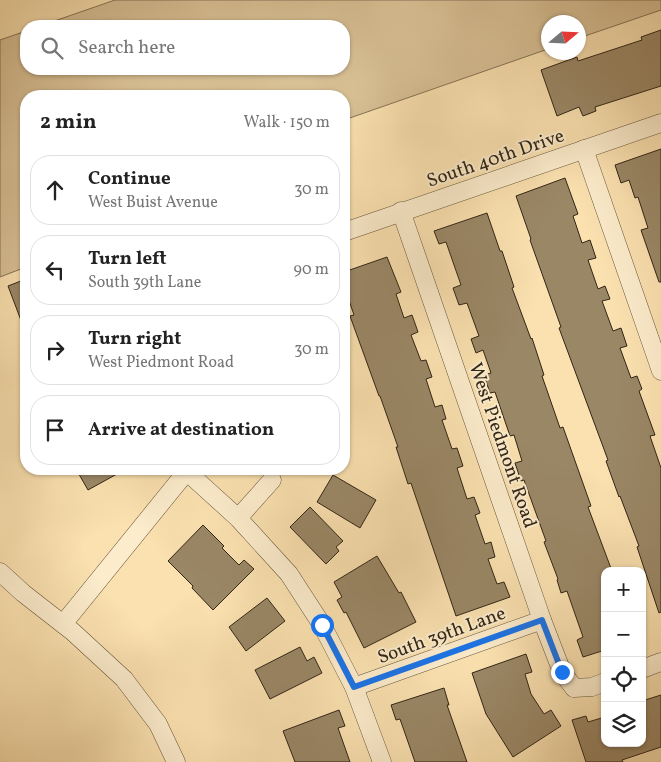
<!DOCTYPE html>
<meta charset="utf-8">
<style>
body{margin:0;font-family:Vollkorn,serif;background:#f6f6f6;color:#222}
.controls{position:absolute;right:15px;bottom:15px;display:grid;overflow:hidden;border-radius:10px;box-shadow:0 1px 4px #0004}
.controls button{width:45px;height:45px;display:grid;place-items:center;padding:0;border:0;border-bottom:1px solid #e0e0e0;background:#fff;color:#222;font:25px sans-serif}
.compass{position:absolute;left:541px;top:15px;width:45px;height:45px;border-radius:50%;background:#fff;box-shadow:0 1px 4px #0004;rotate:71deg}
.stop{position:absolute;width:15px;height:15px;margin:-11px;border:4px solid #1a73e8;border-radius:50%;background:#fff}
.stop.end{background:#1a73e8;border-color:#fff;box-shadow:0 1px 5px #0008}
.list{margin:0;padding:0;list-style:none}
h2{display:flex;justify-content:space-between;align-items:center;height:65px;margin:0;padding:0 20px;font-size:21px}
h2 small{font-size:16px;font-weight:400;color:#767676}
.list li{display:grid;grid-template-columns:32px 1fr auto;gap:15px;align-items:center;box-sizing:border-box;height:70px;margin:0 10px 10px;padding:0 10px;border:1px solid #e0e0e0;border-radius:20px}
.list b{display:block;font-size:19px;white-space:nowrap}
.list p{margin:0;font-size:16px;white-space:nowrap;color:#767676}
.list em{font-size:16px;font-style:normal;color:#767676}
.icon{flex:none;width:28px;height:28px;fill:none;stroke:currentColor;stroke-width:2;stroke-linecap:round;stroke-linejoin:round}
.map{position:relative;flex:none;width:661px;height:762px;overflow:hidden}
.search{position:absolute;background:#fff;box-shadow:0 1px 4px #0004;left:20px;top:20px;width:330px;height:55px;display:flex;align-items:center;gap:12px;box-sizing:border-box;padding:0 18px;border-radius:20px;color:#767676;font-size:19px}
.panel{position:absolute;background:#fff;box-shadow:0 1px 4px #0004;left:20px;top:90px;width:330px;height:385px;border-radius:20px}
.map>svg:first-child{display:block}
.green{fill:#d9c196;stroke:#857356}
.building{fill:#9a8766;stroke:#312516}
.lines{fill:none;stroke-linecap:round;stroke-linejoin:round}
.minor-casing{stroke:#64543c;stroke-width:19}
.minor{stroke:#fceccc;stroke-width:18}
.route{stroke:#1a73e8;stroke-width:6}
.labels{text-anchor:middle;stroke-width:4;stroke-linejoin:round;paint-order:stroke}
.street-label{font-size:19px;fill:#312516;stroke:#fceccc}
</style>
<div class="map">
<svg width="661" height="762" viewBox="0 0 661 762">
<rect width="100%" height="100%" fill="#fbe1b0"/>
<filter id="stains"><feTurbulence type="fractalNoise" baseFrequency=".004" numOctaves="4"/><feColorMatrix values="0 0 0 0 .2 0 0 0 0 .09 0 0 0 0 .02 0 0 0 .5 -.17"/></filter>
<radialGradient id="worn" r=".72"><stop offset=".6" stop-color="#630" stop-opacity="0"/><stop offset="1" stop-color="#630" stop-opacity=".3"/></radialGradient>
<path class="green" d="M115,0H661V10L579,38L578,22H548V49L344,120V96H26V267L0,277V40L26,31V69H344V26H40Z"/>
<g class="building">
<path d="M661,30V86L595,107L596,111L583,116L579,107L557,116L541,70L577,57L578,61L642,40L641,37Z"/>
<path d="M661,149V282H659L641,230L648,228L638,197L635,198L629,180L621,183L615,165Z"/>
<path d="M565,178L578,214L573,216L582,243L590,240L596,258L588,260L598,289L605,286L610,299L602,301L613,331L621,328L627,346L620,348L631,378L637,376L642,389L639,391L655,435L650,436L661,468V612L659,613L637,547L639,546L620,496L619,497L606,461L608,460L559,328L561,327L530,240L531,239L516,196Z"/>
<path d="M487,213L500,251H502L514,287L512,288L531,339L532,338L544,375L542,376L560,428L563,427L591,506L588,507L612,571H605V650L583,657L577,640L583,637L567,591L561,593L557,580L558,579L544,542L546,541L524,480L521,481L515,463L522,461L514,435L510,436L495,392L490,393L484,375L491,373L483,350L476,353L471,339L479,336L467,303L459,305L453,288L461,285L446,242L439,244L434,231Z"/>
<path d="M387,257L401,292L396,294L404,318L412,315L418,332L411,335L421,361L426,360L432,377L426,379L435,407L442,405L446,419L442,420L452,449L457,448L463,466L457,468L467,499L474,497L480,513L475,515L485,544L491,542L495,557L488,559L497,584L504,582L510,597L456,616L411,483L408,484L396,447H398L380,396H379L350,316L354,315L344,286V272Z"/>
<path d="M26,279V330L25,331L8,286Z"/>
<path d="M76,469H126L88,490Z"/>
<path d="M333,475L376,500L360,528L317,502Z"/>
<path d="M310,507L343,541L336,547L339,551L326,564L290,527Z"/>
<path d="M203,525L224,546L222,548L239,565L244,560L254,569L213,610L192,588L193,586L168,561Z"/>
<path d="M377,556L399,593L401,592L416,622L364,648L346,612L344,613L337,600L342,597L334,582Z"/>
<path d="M267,598L285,621L246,651L229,627Z"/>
<path d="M300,647L307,661L314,657L322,673L270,699L255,670Z"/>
<path d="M526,654L532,672L525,674L531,694L544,714L551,710L561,726L513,757L486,714L472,673Z"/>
<path d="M444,688L449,705H447L467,762H415L400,719L396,720L391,705Z"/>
<path d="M661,695V747L622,760L623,762H586L572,720L586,716L588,722L605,717V743H642V701Z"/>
<path d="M339,710L345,726L338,728L350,762H295L283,731Z"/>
</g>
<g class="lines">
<defs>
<g id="minor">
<path d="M584,149L661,371"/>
<path d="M401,211L542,620L562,672L574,688L592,687L605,682"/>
<path d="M344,232L661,123"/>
<path d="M184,469L238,518L289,574L322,625L354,687L382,762"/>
<path d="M238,518L272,480"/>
<path d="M0,572L23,593L73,632L124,679L158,724L176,762"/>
<path d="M63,624L187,471"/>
<path d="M642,669L661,662"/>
<path d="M354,687L542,620"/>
</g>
</defs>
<use href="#minor" class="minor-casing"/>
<use href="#minor" class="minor"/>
</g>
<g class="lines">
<path class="route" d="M322,625L354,687L542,620L562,672"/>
</g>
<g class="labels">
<g class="street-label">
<text transform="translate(495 157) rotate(-19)" y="7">South 40th Drive</text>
<text transform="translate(504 445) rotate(71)" y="7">West Piedmont Road</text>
<text transform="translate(441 634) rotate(-20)" y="7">South 39th Lane</text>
</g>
</g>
<rect width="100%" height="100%" filter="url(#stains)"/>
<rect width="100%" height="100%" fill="url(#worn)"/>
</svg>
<div class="controls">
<button>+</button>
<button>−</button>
<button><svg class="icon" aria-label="locate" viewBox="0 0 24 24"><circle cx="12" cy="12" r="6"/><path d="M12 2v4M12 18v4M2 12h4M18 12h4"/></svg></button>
<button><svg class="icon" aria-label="layers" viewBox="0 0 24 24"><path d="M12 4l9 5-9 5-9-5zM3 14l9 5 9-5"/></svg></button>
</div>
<svg class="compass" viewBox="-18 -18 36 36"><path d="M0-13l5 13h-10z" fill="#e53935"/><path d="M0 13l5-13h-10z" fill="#767676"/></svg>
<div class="stop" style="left:322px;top:625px"></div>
<div class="stop end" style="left:562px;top:672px"></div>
<div class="search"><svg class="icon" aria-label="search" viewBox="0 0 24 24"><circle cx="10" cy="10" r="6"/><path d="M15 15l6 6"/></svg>Search here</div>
<section class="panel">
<h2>2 min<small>Walk · 150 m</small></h2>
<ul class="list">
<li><svg class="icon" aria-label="ahead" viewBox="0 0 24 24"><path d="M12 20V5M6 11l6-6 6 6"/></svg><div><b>Continue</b><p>West Buist Avenue</p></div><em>30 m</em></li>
<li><svg class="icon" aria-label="left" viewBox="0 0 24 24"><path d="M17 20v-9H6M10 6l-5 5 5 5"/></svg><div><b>Turn left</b><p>South 39th Lane</p></div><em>90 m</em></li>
<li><svg class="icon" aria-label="right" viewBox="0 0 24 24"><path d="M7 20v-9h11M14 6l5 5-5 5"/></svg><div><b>Turn right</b><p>West Piedmont Road</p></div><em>30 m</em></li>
<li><svg class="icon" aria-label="arrive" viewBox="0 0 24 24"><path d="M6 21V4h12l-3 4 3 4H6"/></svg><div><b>Arrive at destination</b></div></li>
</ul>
</section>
</div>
